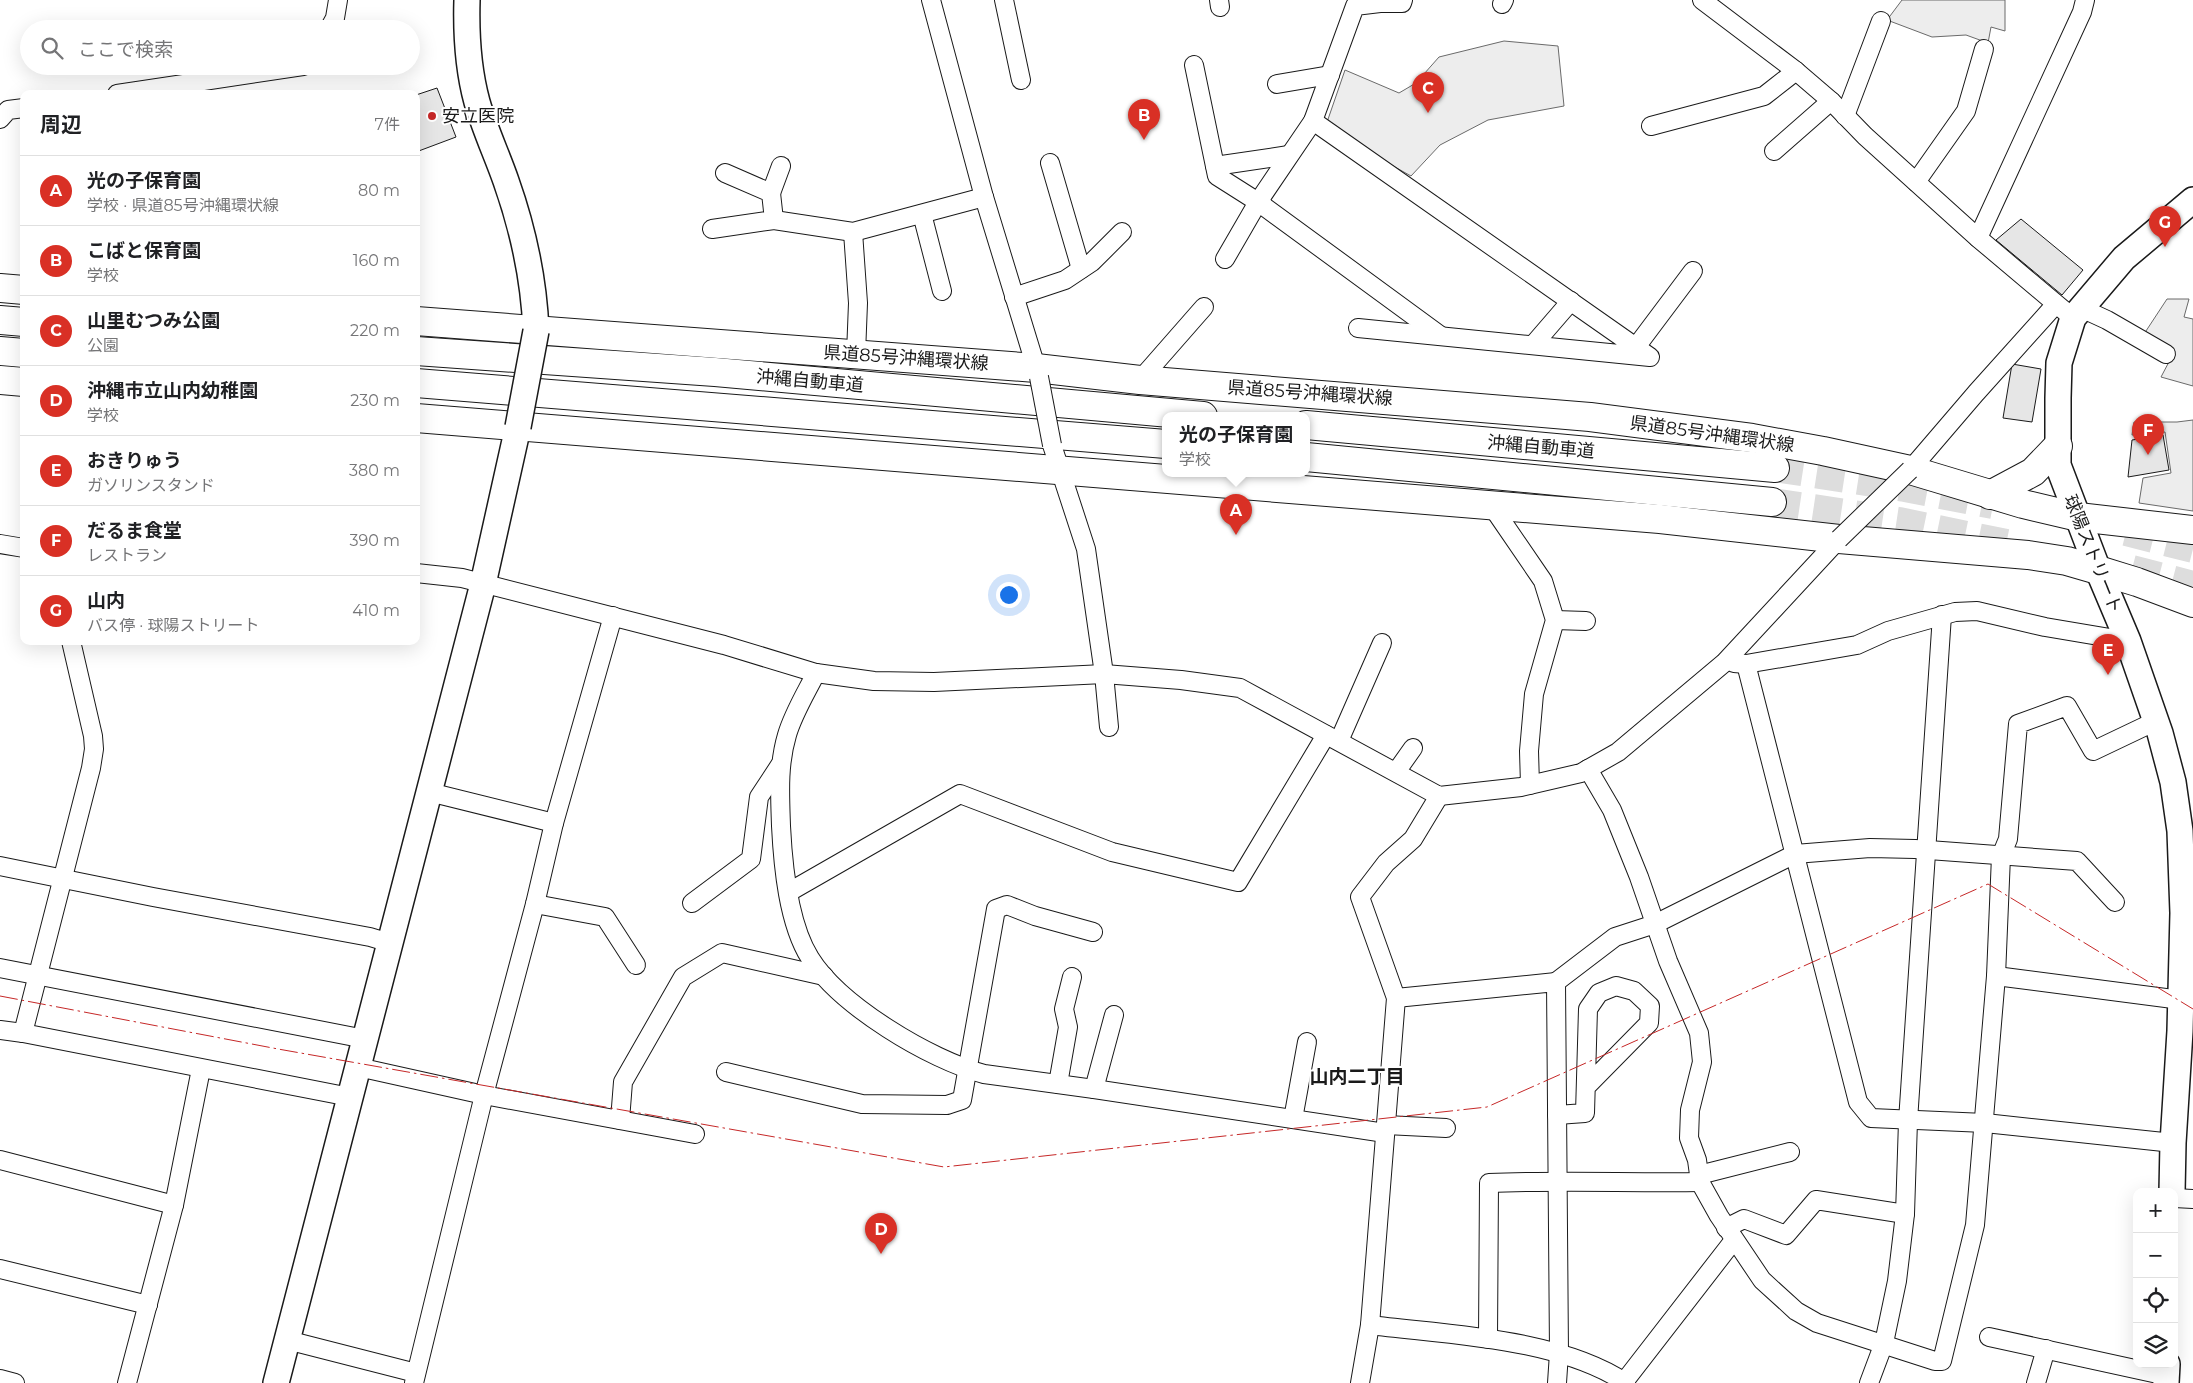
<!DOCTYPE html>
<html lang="ja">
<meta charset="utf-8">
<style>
body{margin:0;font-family:Montserrat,"Noto Sans JP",sans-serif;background:#f6f6f6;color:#202124}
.controls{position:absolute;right:15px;bottom:15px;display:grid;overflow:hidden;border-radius:10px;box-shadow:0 5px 20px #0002}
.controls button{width:45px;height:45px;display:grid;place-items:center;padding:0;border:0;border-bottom:1px solid #e0e0e0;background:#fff;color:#202124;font:25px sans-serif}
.you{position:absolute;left:1008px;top:594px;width:18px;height:18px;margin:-12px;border:4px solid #fff;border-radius:50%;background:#1a73e8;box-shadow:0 0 0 8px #1a73e833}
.badge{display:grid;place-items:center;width:32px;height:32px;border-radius:50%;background:#d93025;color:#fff;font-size:16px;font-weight:700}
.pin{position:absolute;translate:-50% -41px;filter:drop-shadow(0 1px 2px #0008)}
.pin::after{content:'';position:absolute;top:26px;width:18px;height:15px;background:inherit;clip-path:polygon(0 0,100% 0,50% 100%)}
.popup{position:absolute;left:1162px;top:412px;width:148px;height:65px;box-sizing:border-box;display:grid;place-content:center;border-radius:10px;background:#fff;filter:drop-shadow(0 1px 4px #0005);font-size:16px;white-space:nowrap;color:#757577}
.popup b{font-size:19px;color:#202124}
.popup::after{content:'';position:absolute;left:50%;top:100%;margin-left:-10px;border:10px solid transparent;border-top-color:#fff}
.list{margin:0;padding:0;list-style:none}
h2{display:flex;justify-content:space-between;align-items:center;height:65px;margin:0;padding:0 20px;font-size:21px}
h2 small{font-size:16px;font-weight:400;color:#757577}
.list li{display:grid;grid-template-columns:32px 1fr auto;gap:15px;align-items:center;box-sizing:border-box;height:70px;padding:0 20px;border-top:1px solid #e0e0e0}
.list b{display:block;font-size:19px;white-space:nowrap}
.list p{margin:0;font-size:16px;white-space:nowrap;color:#757577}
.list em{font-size:16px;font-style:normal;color:#757577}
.icon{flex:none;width:28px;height:28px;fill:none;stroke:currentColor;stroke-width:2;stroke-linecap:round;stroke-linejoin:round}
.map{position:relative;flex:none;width:2193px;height:1383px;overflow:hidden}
.search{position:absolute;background:#fff;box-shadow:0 5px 20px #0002;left:20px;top:20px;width:400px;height:55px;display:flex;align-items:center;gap:12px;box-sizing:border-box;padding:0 18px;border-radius:28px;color:#757577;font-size:19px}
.panel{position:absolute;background:#fff;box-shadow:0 5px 20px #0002;left:20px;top:90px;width:400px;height:555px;border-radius:10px}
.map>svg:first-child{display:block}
.built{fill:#ededed;stroke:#6a6a6a}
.building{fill:#e6e6e6;stroke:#1a1a1a}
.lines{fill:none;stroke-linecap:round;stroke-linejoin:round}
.highway-tunnel{stroke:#ddd;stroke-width:28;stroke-dasharray:28 14;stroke-linecap:butt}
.street-casing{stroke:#1a1a1a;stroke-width:20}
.secondary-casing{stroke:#1a1a1a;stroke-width:28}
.primary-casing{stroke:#1a1a1a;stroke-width:30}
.highway-casing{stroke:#1a1a1a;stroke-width:30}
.street{stroke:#fff;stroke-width:18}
.secondary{stroke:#fff;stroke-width:25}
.primary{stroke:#fff;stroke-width:28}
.highway{stroke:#fff;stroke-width:28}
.street-bridge-casing{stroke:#1a1a1a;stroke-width:20;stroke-linecap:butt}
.secondary-bridge-casing{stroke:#1a1a1a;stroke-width:28;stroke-linecap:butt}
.street-bridge{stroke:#fff;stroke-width:18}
.secondary-bridge{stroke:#fff;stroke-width:25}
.power{stroke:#c62828;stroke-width:1;stroke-dasharray:18 4 2.5 4;stroke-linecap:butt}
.poi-dot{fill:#c62828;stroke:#fff;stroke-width:2}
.labels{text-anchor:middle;stroke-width:4;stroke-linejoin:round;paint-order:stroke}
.poi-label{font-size:18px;fill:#1a1a1a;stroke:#fff;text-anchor:start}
.street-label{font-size:18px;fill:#1a1a1a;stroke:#fff}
.neighbourhood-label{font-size:19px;font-weight:bold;fill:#1a1a1a;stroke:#fff}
</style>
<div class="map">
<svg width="2193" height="1383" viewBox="0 0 2193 1383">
<rect width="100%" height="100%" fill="#fff"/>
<g class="built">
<path d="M1902,0H2005V31L1991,27L1988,43L1966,35L1932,37L1887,20Z"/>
<path d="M1504,41L1558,46L1564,106L1488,120L1440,145L1411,176L1325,128L1345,70L1399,93L1416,83L1439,57Z"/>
<path d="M2167,299H2189L2184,317L2193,319V386L2161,377L2171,358L2144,334Z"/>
<path d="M2193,420V511L2139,503L2143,478L2171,473L2165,432L2132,435L2134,422H2177Z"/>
</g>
<g class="building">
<path d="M437,88L456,137L416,152V95Z"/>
<path d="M2021,219L2083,270L2062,295L1996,240Z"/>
<path d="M2012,364L2041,369L2032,422L2003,418Z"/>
<path d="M2163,435L2169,470L2128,477L2132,440Z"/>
</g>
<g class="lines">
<g class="highway-tunnel">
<path d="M1775,468L1905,488L1993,505"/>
<path d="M1772,502L1899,521L2011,544"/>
<path d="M2126,532L2193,549"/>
<path d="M2132,569L2193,585"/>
</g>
<defs>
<g id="street">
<path d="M931,0L984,197L1039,377"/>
<path d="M1004,0L1021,80"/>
<path d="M1219,0L1220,7"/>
<path d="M1702,0L1796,71L1831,101L1865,136L1978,238L2073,318"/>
<path d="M1502,4L1504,0"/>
<path d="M329,29L335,18L338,0"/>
<path d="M1194,65L1217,176L1258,202L1441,336"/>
<path d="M1277,84L1330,75"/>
<path d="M117,94L303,66"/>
<path d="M1845,116L1881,21"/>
<path d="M0,119L8,110L24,108"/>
<path d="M1313,121L1650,357L1358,328"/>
<path d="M1651,126L1764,96L1796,71"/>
<path d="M1774,151L1831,101"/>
<path d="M1050,163L1081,269"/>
<path d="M1215,166L1289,155"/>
<path d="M725,173L771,193L774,220"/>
<path d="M1916,182L1966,111L1984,49"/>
<path d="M771,193L781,166"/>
<path d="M922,214L942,291"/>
<path d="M712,229L774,220L853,232L984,197"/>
<path d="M853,232L858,303L856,354"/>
<path d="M1978,238L2082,12L2085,0"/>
<path d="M1225,259L1258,202L1313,121L1355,6L1380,3H1402L1403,0"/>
<path d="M1014,297L1065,280L1092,262L1122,232"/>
<path d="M2081,308L2107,320L2166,354"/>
<path d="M1533,345L1571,301"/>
<path d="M1636,347L1693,271"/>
<path d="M1140,380L1204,307"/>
<path d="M1052,445L1086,549L1104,674L1109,727"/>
<path d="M1910,470L1976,393L2055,305"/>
<path d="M1491,505L1543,581L1555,620L1534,694L1529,751L1530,785"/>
<path d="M0,544L24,548"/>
<path d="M416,573L462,578L724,645L816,673L874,681L934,682L1104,674L1181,680L1240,688L1439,796L1521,787L1581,773L1618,752L1724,663L1839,539"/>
<path d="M1555,620L1586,621"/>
<path d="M1734,663L1746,664L1857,645L1888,631L1955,612L1977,611L2045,627L2128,641"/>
<path d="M1746,664L1858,1102L1871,1118L1985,1123L2173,1143"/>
<path d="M816,673C806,693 793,714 787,735C778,765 780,795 781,826C783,866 788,923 810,958C839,1005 930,1060 984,1074L1094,1089L1385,1133"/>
<path d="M1339,741L1382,643"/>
<path d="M1588,769L1612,810L1639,877L1668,961L1699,1033L1702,1062L1690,1110L1689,1138L1697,1160L1700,1182L1719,1216L1762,1280L1796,1311L1817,1323L1935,1361H1942L1975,1225L1996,976L2001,856L2008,839L2018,724L2067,706L2093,751L2156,721"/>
<path d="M1396,772L1413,748"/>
<path d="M429,792L554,823"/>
<path d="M0,866L153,897L370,937L390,943"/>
<path d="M789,892L960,794L1112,852L1238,882L1326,735"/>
<path d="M692,903L751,859L759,797L780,765"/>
<path d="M535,904L605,917L636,965"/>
<path d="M0,968L365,1039"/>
<path d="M1996,976L2181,1000"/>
<path d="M1556,982L1615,937L1655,924L1795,854L1870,848L1915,849L2077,861L2115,902"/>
<path d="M1396,998L1556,982L1559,1353L1557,1383"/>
<path d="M0,1030L23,1033L350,1097"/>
<path d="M23,1033L91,768L94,749L93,736L71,641"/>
<path d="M358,1067L484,1095L695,1134"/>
<path d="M726,1072L862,1104L947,1105L962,1100L996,909L1007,905L1035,916L1093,932"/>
<path d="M1058,1084L1068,1027L1064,1009L1072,977"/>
<path d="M1094,1089L1114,1015"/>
<path d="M1557,1115L1585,1113L1588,1009L1599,993L1616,986L1634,991L1650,1006L1649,1023L1586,1087"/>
<path d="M1293,1119L1307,1042"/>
<path d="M620,1120L623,1082L683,977L722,953L824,976"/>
<path d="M1386,1125L1446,1128"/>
<path d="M0,1160L174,1205"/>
<path d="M1699,1175L1790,1152"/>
<path d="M2174,1198L2193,1199"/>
<path d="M1726,1228L1744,1219L1786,1235L1816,1200L1905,1214"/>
<path d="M0,1269L148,1305"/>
<path d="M1370,1325C1449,1335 1559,1338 1626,1383"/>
<path d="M1989,1337L2167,1376"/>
<path d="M1488,1339L1489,1183C1560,1180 1630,1183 1700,1182"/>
<path d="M287,1340L416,1373"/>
<path d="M0,1379L15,1383"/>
<path d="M1624,1382L1734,1240"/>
<path d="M127,1383L174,1205L201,1069"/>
<path d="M414,1383L484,1095L535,904L554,823L613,616"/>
<path d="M1360,1383L1370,1325L1396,998L1360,897L1386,863L1413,839L1439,796"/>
<path d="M1869,1383L1884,1343L1897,1281L1905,1214L1908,1121L1942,615"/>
<path d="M2036,1383L2046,1349"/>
</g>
<g id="secondary">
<path d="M467,0C466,34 468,69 477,102C485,130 497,155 506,181C523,229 534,280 536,331"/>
<path d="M2172,1192L2173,1143L2180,1031L2183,913L2180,831L2173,782L2160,733L2128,641L2098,570L2058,465V398L2059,363L2073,318L2124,258L2193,200"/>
<path d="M276,1383L483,584L518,427"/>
<path d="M2166,1383L2167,1364"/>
</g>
<g id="primary">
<path d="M0,288L24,290"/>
<path d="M416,321L1036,368L1140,380L1590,417L1752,438L1823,451L1910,470L2023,504L2078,517L2193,530"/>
<path d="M0,380L24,382"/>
<path d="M416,418L1660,519L1839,539L2028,555L2067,561L2098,570L2137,582L2193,603"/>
<path d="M1990,495L2033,472L2058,446"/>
</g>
<g id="highway">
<path d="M0,320L24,322"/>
<path d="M0,351L24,353"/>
<path d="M416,351L715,372L1203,416"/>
<path d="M416,383L1166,444"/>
<path d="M1306,425L1775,468"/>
<path d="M1306,457L1772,502"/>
</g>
</defs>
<use href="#street" class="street-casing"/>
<use href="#secondary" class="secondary-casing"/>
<use href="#primary" class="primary-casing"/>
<use href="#highway" class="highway-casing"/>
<use href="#street" class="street"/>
<use href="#secondary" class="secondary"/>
<use href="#primary" class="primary"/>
<use href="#highway" class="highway"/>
<defs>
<g id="street-bridge">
<path d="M1039,377L1052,445"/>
<path d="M1839,539L1910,470"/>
</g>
<path id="secondary-bridge" d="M518,427L536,331"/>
</defs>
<use href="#street-bridge" class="street-bridge-casing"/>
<use href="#secondary-bridge" class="secondary-bridge-casing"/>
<use href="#street-bridge" class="street-bridge"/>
<use href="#secondary-bridge" class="secondary-bridge"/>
<path class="power" d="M0,996L278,1049L944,1167L1487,1107L1988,884L2193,1009"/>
</g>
<circle class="poi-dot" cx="432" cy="116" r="5"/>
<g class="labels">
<g class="poi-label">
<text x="442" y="122">安立医院</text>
</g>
<g class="street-label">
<text transform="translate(906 358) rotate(4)" y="6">県道85号沖縄環状線</text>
<text transform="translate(810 381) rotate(5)" y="6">沖縄自動車道</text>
<text transform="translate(1310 393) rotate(4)" y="6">県道85号沖縄環状線</text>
<text transform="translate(1712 434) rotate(8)" y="6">県道85号沖縄環状線</text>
<text transform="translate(1541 447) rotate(5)" y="6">沖縄自動車道</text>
<text transform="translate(2093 554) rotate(68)" y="6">球陽ストリート</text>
</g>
<g class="neighbourhood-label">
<text x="1357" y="1083">山内二丁目</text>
</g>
</g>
</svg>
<div class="controls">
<button>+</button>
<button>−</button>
<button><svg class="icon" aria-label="locate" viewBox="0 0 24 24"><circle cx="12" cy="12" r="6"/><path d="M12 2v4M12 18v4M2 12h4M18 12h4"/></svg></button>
<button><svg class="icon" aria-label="layers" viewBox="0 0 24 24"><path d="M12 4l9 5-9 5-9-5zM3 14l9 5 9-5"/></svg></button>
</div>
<div class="you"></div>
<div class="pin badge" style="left:1236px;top:535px">A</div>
<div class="popup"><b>光の子保育園</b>学校</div>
<div class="pin badge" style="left:1144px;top:140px">B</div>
<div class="pin badge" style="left:1428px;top:113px">C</div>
<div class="pin badge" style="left:881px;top:1254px">D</div>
<div class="pin badge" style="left:2108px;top:675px">E</div>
<div class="pin badge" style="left:2148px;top:455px">F</div>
<div class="pin badge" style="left:2165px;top:247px">G</div>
<div class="search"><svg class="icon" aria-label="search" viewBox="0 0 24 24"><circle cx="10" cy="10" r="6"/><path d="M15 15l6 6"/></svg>ここで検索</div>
<section class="panel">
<h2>周辺<small>7件</small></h2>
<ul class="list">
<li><span class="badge">A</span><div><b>光の子保育園</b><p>学校 · 県道85号沖縄環状線</p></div><em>80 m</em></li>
<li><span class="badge">B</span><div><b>こばと保育園</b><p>学校</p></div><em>160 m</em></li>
<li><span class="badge">C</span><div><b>山里むつみ公園</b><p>公園</p></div><em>220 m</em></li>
<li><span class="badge">D</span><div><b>沖縄市立山内幼稚園</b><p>学校</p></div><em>230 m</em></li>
<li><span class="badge">E</span><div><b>おきりゅう</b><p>ガソリンスタンド</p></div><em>380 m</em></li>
<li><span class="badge">F</span><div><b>だるま食堂</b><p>レストラン</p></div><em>390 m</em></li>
<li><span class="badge">G</span><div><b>山内</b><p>バス停 · 球陽ストリート</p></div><em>410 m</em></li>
</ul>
</section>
</div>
